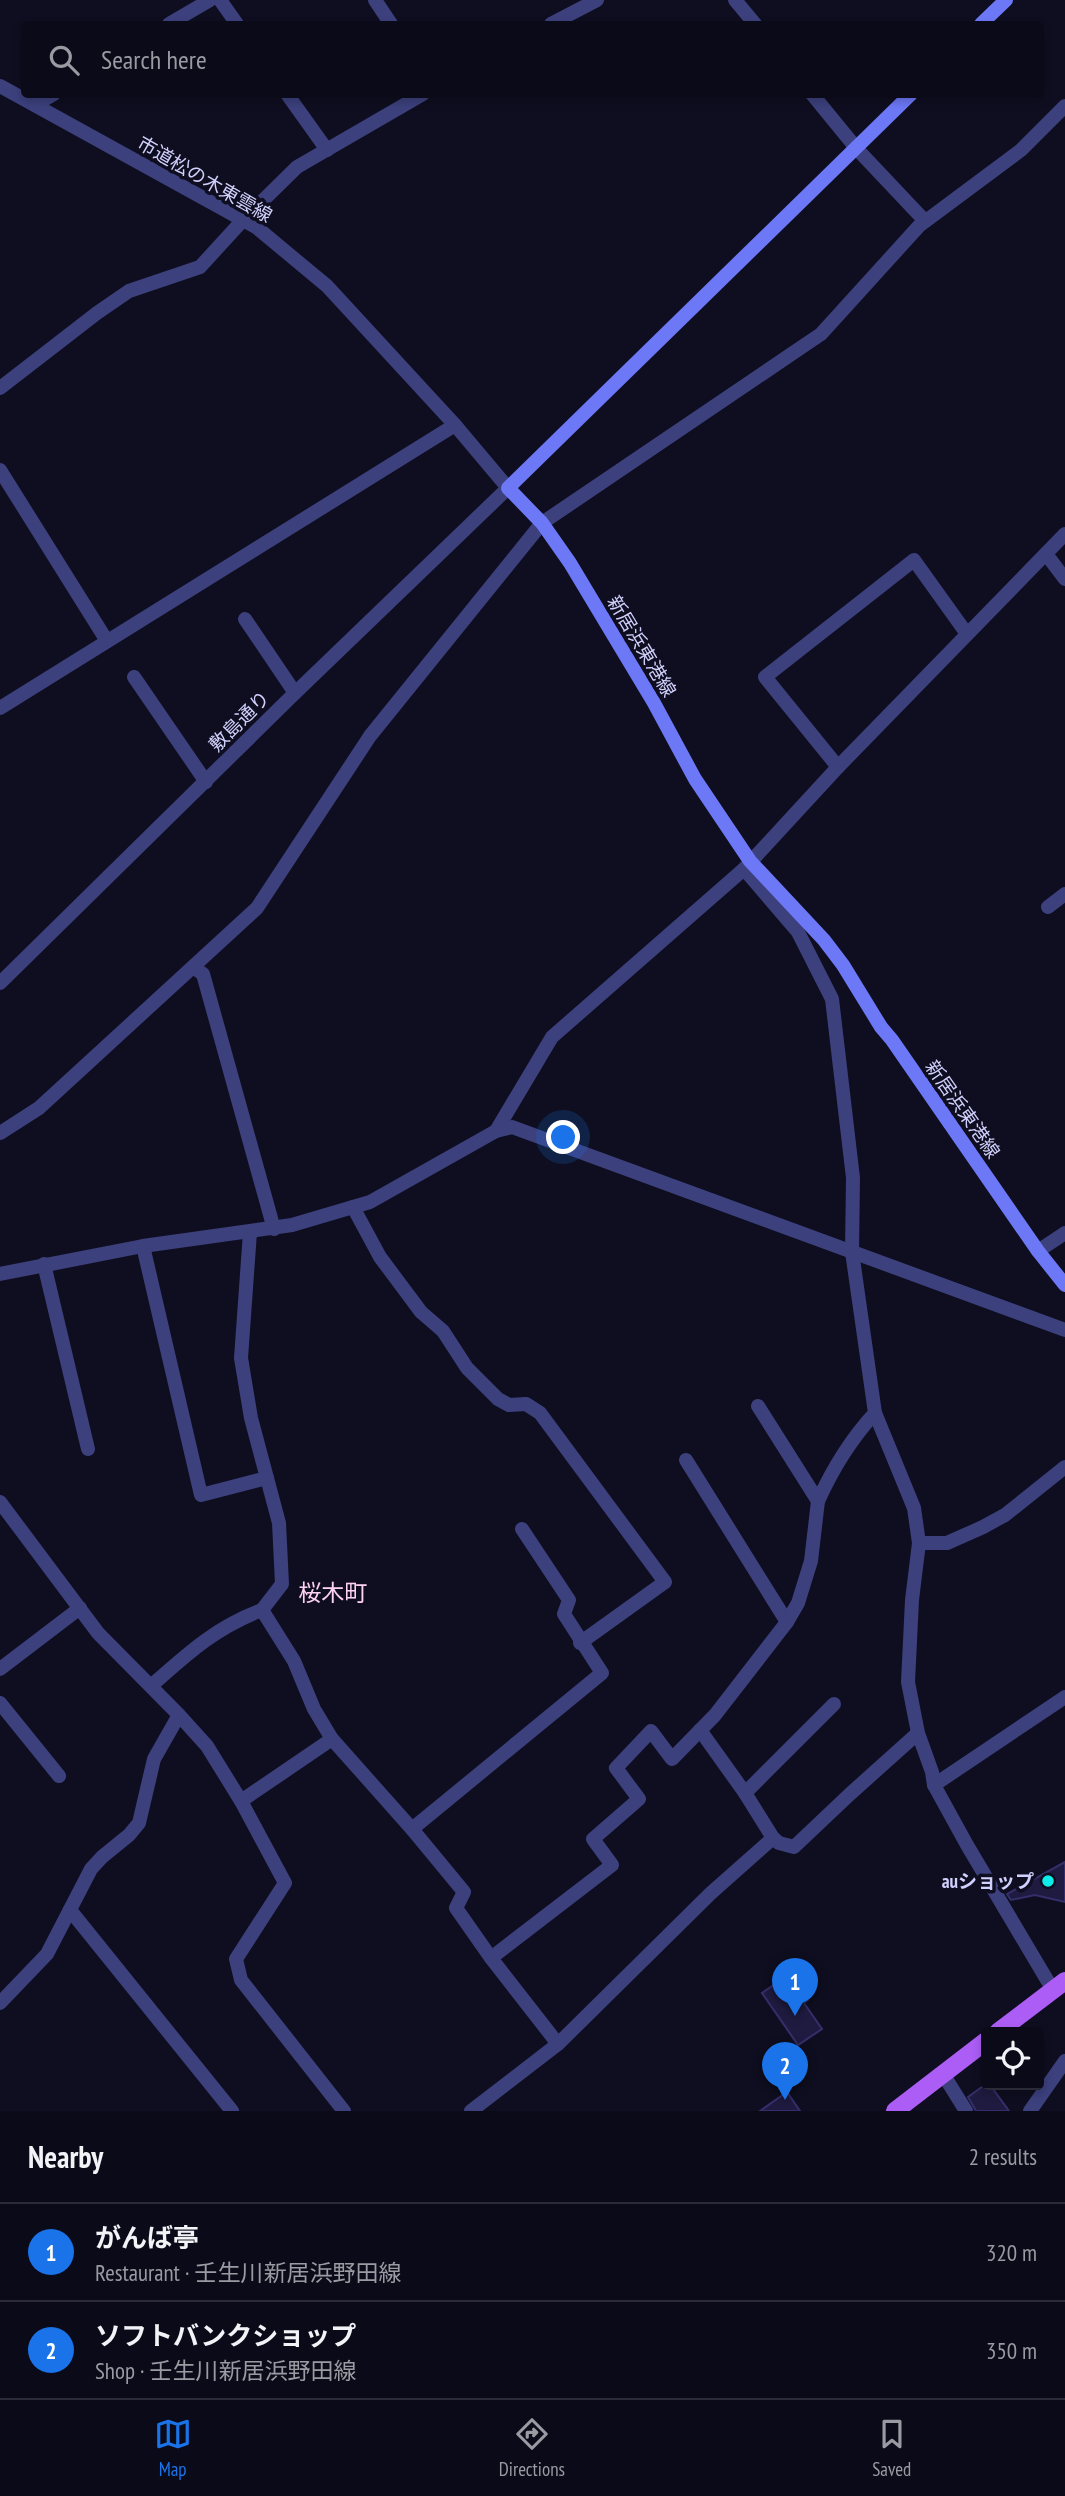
<!DOCTYPE html>
<meta charset="utf-8">
<style>
body{margin:0;font-family:"PT Sans Narrow","Noto Sans JP",sans-serif;background:#141321;color:#f1f3f6}
.controls{position:absolute;right:21px;bottom:21px;display:grid;overflow:hidden;border-radius:7px;box-shadow:0 4px 10px #0003}
.controls button{width:63px;height:63px;display:grid;place-items:center;padding:0;border:0;border-bottom:2px solid #2b2b37;background:#0b0a18;color:#f1f3f6;font:35px sans-serif}
.you{position:absolute;left:564px;top:1138px;width:24px;height:24px;margin:-18px;border:5px solid #fff;border-radius:50%;background:#1a73e8;box-shadow:0 0 0 10px #1a73e833}
.badge{display:grid;place-items:center;width:46px;height:46px;border-radius:50%;background:#1a73e8;color:#fff;font-size:23px;font-weight:700}
.pin{position:absolute;translate:-50% -58px;filter:drop-shadow(0 2px 4px #0008)}
.pin::after{content:'';position:absolute;top:37px;width:24px;height:21px;background:inherit;clip-path:polygon(0 0,100% 0,50% 100%)}
.list{margin:0;padding:0;list-style:none}
h2{display:flex;justify-content:space-between;align-items:center;height:91px;margin:0;padding:0 28px;font-size:30px}
h2 small{font-size:23px;font-weight:400;color:#9a9aa2}
.list li{display:grid;grid-template-columns:46px 1fr auto;gap:21px;align-items:center;box-sizing:border-box;height:98px;padding:0 28px;border-top:2px solid #2b2b37}
.list b{display:block;font-size:26px;white-space:nowrap}
.list p{margin:0;font-size:23px;white-space:nowrap;color:#9a9aa2}
.list em{font-size:23px;font-style:normal;color:#9a9aa2}
.icon{flex:none;width:38px;height:38px;fill:none;stroke:currentColor;stroke-width:2;stroke-linecap:round;stroke-linejoin:round}
.map{position:relative;flex:none;width:1065px;height:2111px;overflow:hidden}
.search{position:absolute;background:#0b0a18;box-shadow:0 4px 10px #0003;left:21px;right:21px;top:21px;height:77px;display:flex;align-items:center;gap:18px;box-sizing:border-box;padding:0 24px;border-radius:7px;color:#9a9aa2;font-size:26px}
.sheet{height:287px;background:#0b0a18}
nav{display:flex;justify-content:space-around;align-items:center;box-sizing:border-box;height:98px;border-top:2px solid #2b2b37;background:#0b0a18;font-size:19px;color:#9a9aa2}
nav a{display:grid;justify-items:center;gap:4px}
nav .on{color:#1a73e8}
.map>svg:first-child{display:block}
.building{fill:#1f1b40;stroke:#342f6b;stroke-width:2}
.lines{fill:none;stroke-linecap:round;stroke-linejoin:round}
.minor{stroke:#3c407d;stroke-width:14}
.secondary{stroke:#6d78f7;stroke-width:14}
.primary{stroke:#ac5df6;stroke-width:18}
.poi-dot{fill:#0decea;stroke:#0f0e20;stroke-width:2.5}
.labels{text-anchor:middle;stroke-width:7;stroke-linejoin:round;paint-order:stroke}
.street-label{font-size:19px;fill:#d0d0fc;stroke:#0f0e20}
.poi-label{font-size:19px;font-weight:bold;fill:#d0d0fc;stroke:#0f0e20;text-anchor:end}
.quarter-label{font-size:23px;fill:#fdd2f2;stroke:#0f0e20}
</style>
<div class="map">
<svg width="1065" height="2111" viewBox="0 0 1065 2111">
<rect width="100%" height="100%" fill="#0f0e20"/>
<g class="building">
<path d="M1065,1862V1902L1035,1895L1011,1900L1007,1894Z"/>
<path d="M790,1974L808,2000L804,2003L822,2029L798,2045L762,1993Z"/>
<path d="M986,2084L990,2085L1009,2111H976L968,2097Z"/>
<path d="M787,2092L800,2111H760Z"/>
</g>
<g class="lines">
<g class="minor">
<path d="M220,0L237,24"/>
<path d="M375,0L391,24"/>
<path d="M735,0L755,24"/>
<path d="M169,24L210,0"/>
<path d="M551,24L597,0"/>
<path d="M0,86L256,227L327,286L455,425L508,488L295,693L0,983"/>
<path d="M287,94L327,150"/>
<path d="M812,94L857,149L925,221"/>
<path d="M35,105L54,94"/>
<path d="M0,388L97,313L129,291L200,267L243,220L297,167L423,94"/>
<path d="M0,470L107,641"/>
<path d="M1046,554L1065,579"/>
<path d="M245,619L295,693"/>
<path d="M134,677L206,782"/>
<path d="M0,708L455,425"/>
<path d="M838,767L765,677L914,560L967,634"/>
<path d="M744,869L798,932L832,999L853,1178L852,1252L875,1413C850,1440 833,1468 818,1501L758,1406"/>
<path d="M1048,907L1065,894"/>
<path d="M193,967L203,974L274,1229"/>
<path d="M496,1131L552,1037L744,869L838,767L1065,534"/>
<path d="M0,1133L39,1108L257,908L370,736L542,523L821,334L919,226L1021,150L1065,106"/>
<path d="M353,1207L380,1257L421,1312L443,1331L467,1368L498,1399L509,1405L526,1404L540,1413L665,1582L580,1643"/>
<path d="M250,1232L241,1358L251,1418L279,1523L282,1584L262,1610L294,1661L314,1709L332,1739L412,1829L464,1892L456,1908L491,1958L558,2044"/>
<path d="M143,1246L201,1495L267,1478"/>
<path d="M1038,1251L1065,1233"/>
<path d="M44,1264L88,1449"/>
<path d="M0,1274L143,1246L292,1225L370,1202L496,1131L512,1127L1065,1330"/>
<path d="M875,1413L914,1508L919,1543H947L983,1527L1005,1515L1065,1467"/>
<path d="M686,1460L787,1622"/>
<path d="M0,1502L98,1633L179,1715L207,1746L241,1801L285,1883L236,1959L241,1980L344,2111"/>
<path d="M919,1543L912,1600L908,1682L918,1733L932,1772L934,1785L967,1845L1053,1990"/>
<path d="M0,1669L80,1608"/>
<path d="M151,1686C187,1654 216,1627 262,1610"/>
<path d="M0,1703L59,1776"/>
<path d="M934,1785L1065,1697"/>
<path d="M745,1793L834,1704"/>
<path d="M241,1801L332,1739"/>
<path d="M412,1829L602,1673L564,1614L569,1600L522,1529"/>
<path d="M773,1838L779,1843L794,1847L850,1794L918,1733"/>
<path d="M70,1910L232,2111"/>
<path d="M491,1958L612,1865L593,1839L639,1799L616,1768L651,1731L672,1759L715,1715L787,1622L798,1603L811,1561L818,1501"/>
<path d="M0,2003L47,1954L91,1869L102,1857L129,1835L139,1823L154,1759L179,1715"/>
<path d="M943,2074L966,2111"/>
<path d="M471,2111L558,2044L711,1893L773,1838L745,1793L700,1730"/>
<path d="M1030,2111L1065,2061"/>
</g>
<g class="secondary">
<path d="M981,24L1006,0"/>
<path d="M911,94L508,488L542,523L570,563L654,703L695,779L750,861L824,940L843,965L881,1027L892,1040L1038,1251L1065,1285"/>
</g>
<g class="primary">
<path d="M998,2032L1065,1981"/>
<path d="M895,2111L986,2041"/>
</g>
</g>
<circle class="poi-dot" cx="1048" cy="1881" r="7"/>
<g class="labels">
<g class="street-label">
<text transform="translate(205 179) rotate(30)" y="7">市道松の木東雲線</text>
<text transform="translate(642 646) rotate(59)" y="7">新居浜東港線</text>
<text transform="translate(239 721) rotate(-45)" y="7">敷島通り</text>
<text transform="translate(963 1109) rotate(55)" y="7">新居浜東港線</text>
</g>
<g class="poi-label">
<text x="1034" y="1888">auショップ</text>
</g>
<g class="quarter-label">
<text x="333" y="1601">桜木町</text>
</g>
</g>
</svg>
<div class="controls">
<button><svg class="icon" aria-label="locate" viewBox="0 0 24 24"><circle cx="12" cy="12" r="6"/><path d="M12 2v4M12 18v4M2 12h4M18 12h4"/></svg></button>
</div>
<div class="you"></div>
<div class="pin badge" style="left:795px;top:2016px">1</div>
<div class="pin badge" style="left:785px;top:2100px">2</div>
<div class="search"><svg class="icon" aria-label="search" viewBox="0 0 24 24"><circle cx="10" cy="10" r="6"/><path d="M15 15l6 6"/></svg>Search here</div>
</div>
<section class="sheet">
<h2>Nearby<small>2 results</small></h2>
<ul class="list">
<li><span class="badge">1</span><div><b>がんば亭</b><p>Restaurant · 壬生川新居浜野田線</p></div><em>320 m</em></li>
<li><span class="badge">2</span><div><b>ソフトバンクショップ</b><p>Shop · 壬生川新居浜野田線</p></div><em>350 m</em></li>
</ul>
</section>
<nav>
<a class="on"><svg class="icon" aria-label="map" viewBox="0 0 24 24"><path d="M3 6l6-2 6 2 6-2v14l-6 2-6-2-6 2zM9 4v14M15 6v14"/></svg>Map</a>
<a><svg class="icon" aria-label="directions" viewBox="0 0 24 24"><path d="M12 3l9 9-9 9-9-9zM9 14v-3h6M13 9l2 2-2 2"/></svg>Directions</a>
<a><svg class="icon" aria-label="saved" viewBox="0 0 24 24"><path d="M7 4h10v16l-5-4-5 4z"/></svg>Saved</a>
</nav>
